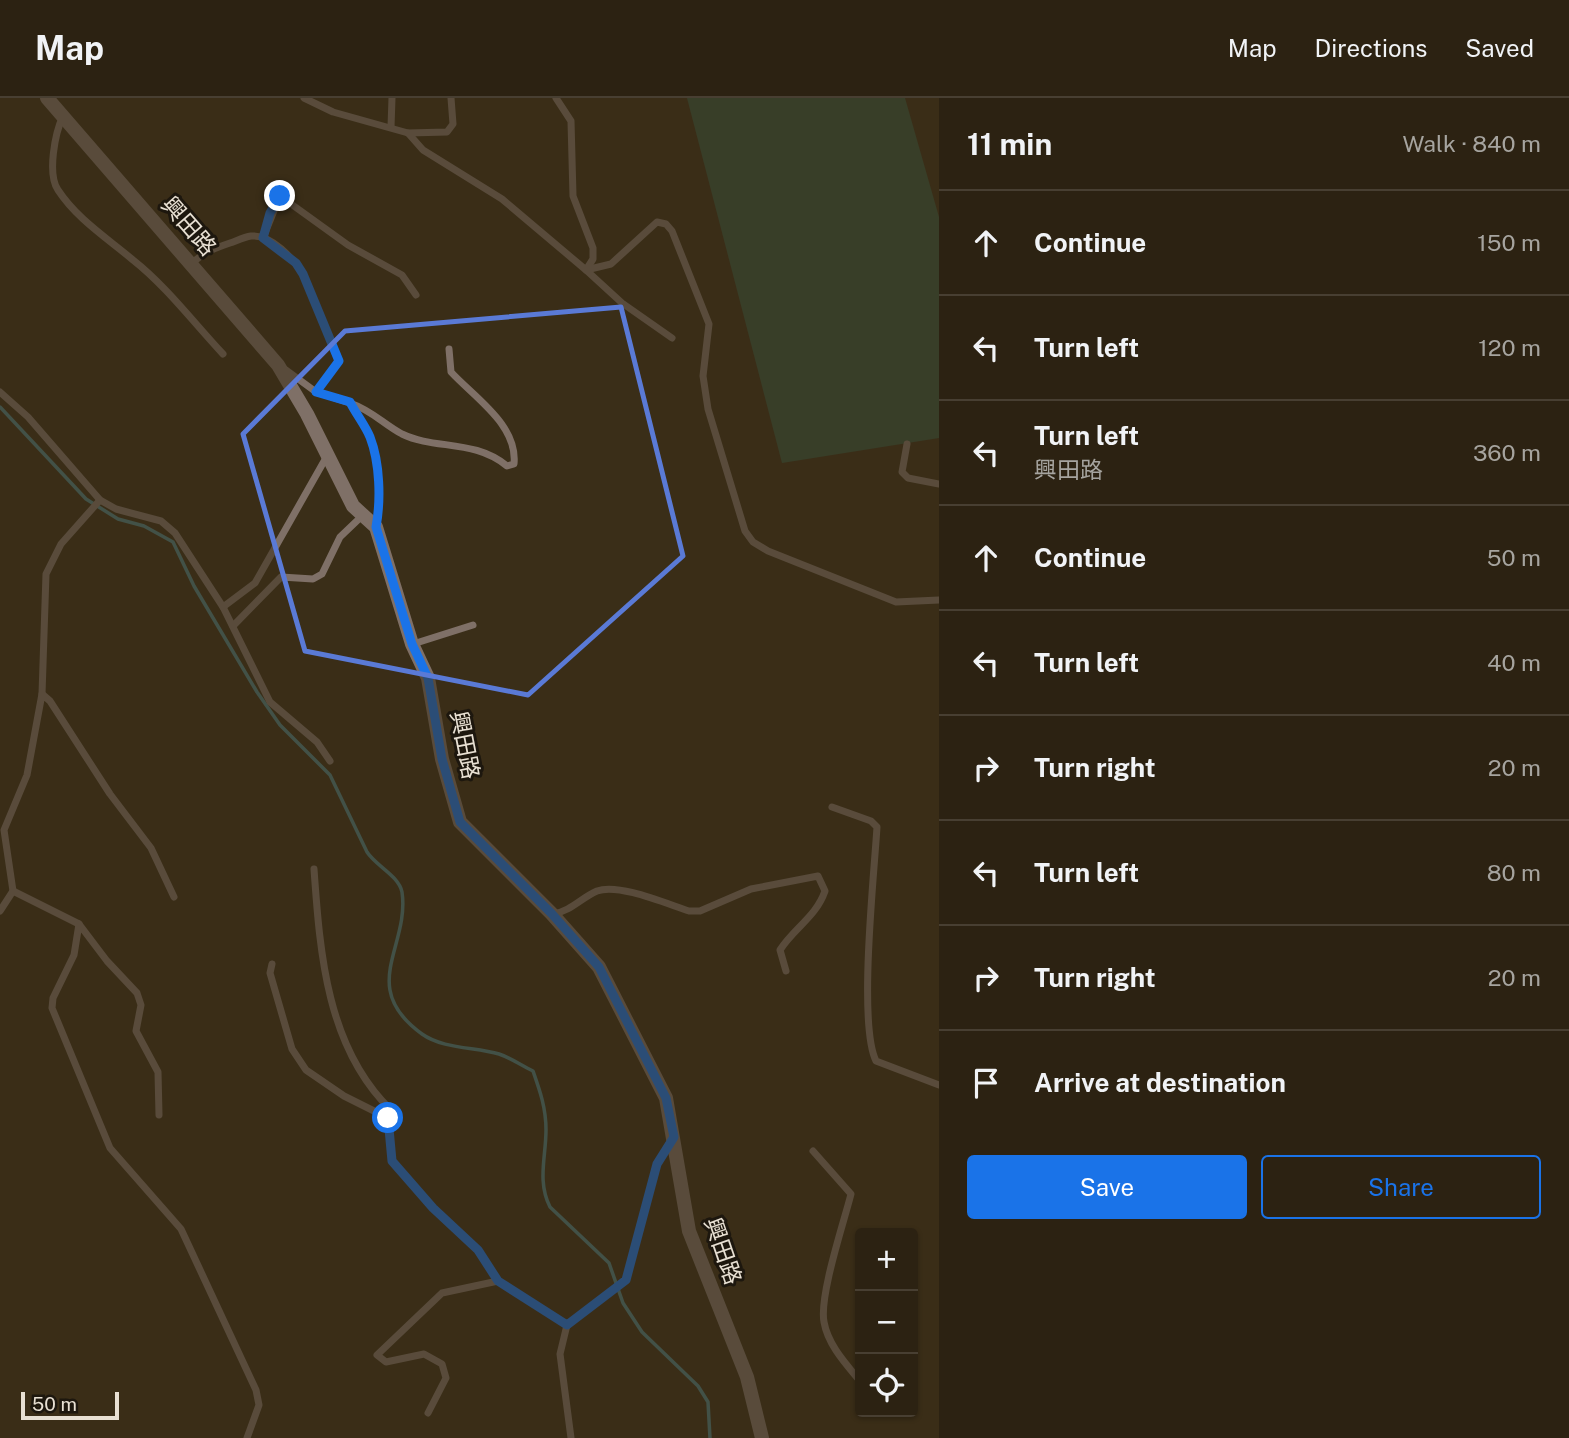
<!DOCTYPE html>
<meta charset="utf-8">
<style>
body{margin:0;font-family:"Public Sans","Noto Sans TC",sans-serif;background:#342a1b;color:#f1f3f6}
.controls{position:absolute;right:21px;bottom:21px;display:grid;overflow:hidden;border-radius:7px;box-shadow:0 2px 5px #0004}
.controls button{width:63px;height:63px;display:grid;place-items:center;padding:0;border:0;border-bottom:2px solid #483f32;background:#2c2212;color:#f1f3f6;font:35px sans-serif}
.scale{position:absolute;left:21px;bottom:18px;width:98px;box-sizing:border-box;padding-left:7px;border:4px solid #e8e0d3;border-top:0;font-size:19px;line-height:24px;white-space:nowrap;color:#e8e0d3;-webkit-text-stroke:5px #1d170e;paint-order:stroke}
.stop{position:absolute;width:21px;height:21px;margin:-16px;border:5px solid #1a73e8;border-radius:50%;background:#fff}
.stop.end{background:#1a73e8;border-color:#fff;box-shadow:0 2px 7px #0008}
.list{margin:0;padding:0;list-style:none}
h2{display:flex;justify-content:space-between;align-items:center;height:91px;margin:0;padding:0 28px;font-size:30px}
h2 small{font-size:23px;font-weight:400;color:#a6a49f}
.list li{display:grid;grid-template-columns:46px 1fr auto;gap:21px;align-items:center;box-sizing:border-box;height:105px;padding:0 28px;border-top:2px solid #483f32}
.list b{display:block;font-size:26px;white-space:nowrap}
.list p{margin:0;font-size:23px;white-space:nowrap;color:#a6a49f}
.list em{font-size:23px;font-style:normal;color:#a6a49f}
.actions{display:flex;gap:14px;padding:21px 28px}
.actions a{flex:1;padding:16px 0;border:2px solid #1a73e8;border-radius:7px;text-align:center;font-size:24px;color:#1a73e8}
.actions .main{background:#1a73e8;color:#fff}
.icon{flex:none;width:38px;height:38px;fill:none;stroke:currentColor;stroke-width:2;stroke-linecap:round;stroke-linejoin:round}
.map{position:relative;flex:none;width:939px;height:1340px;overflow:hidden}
header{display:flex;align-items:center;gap:42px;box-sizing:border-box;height:98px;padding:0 35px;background:#2c2212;border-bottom:2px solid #483f32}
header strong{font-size:33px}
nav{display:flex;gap:38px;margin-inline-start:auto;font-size:24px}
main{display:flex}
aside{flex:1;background:#2c2212}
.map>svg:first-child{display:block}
.green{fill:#37523d}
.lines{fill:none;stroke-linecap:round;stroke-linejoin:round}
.stream{stroke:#4d7c80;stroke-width:3.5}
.service{stroke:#7f7067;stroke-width:7}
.minor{stroke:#7f7067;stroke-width:14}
.route{stroke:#1a73e8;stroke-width:9}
.marked{fill:none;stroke:#5a7ad6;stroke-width:5;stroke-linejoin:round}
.labels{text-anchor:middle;stroke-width:6;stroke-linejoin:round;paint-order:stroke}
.street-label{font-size:23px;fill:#e8e0d3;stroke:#1d170e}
</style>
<header>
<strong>Map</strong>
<nav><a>Map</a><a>Directions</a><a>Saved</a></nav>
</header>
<main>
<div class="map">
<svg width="939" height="1340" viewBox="0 0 939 1340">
<rect width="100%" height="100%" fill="#3a2e18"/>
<path class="green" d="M687,0H905L939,119V340L782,365Z"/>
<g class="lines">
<path class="stream" d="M0,309L86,401L118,421L144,428L173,444L194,488L257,594L280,627L330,677L367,754C376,768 399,778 402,794C410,849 357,889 422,936C443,951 475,949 499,956C511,960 522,968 533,973C540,993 546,1010 546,1032C546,1059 537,1083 550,1109L609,1165L623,1205L642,1234L698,1288L708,1304L710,1340"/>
<g class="service">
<path d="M304,0L333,14L408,35L423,52L502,101L586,172L611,166L657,124L666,126L672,133L709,226L703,278L708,311L745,433L753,444L768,453L896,504L939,502"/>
<path d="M556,0L571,23L573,98L593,150V161L586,172L622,205L672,240"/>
<path d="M63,18C55,35 47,76 58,92C77,121 107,140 133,162C166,188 194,225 223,256"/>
<path d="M391,29L392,0"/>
<path d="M408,35L447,34L453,26L451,0"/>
<path d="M263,140L280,98L348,147L402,177L416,197"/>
<path d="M191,166C203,155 215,150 230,145C236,143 244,139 251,138C272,136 293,161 303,176L339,263L316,294"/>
<path d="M286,272L316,294L350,305"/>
<path d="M0,294L28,319L100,402L116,411L161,423L175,435L223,509L255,485L327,358"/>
<path d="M907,346L902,374L908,380L939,386"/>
<path d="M376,428C381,402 380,364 370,339C365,327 356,316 350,305C373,313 383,326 402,336C435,352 474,341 507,368L514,366C518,327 475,300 451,274L449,251"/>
<path d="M223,509L270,604L317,644L330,663"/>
<path d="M233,528L281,479L313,481L322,476L340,439L362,418"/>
<path d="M413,546L473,527"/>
<path d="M42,596L46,476L61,446L100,402"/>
<path d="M832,709L871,723L877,729C874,778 858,926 876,963L939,987"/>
<path d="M314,771C320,856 327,950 391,1012L388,1020"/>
<path d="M13,793L4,732L27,677L42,596L50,603L110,696L151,750L174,799"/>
<path d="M0,813L13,793L79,826"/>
<path d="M553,816C571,813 581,800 597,793C619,785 667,806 689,813H700L751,791L818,778L825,793C816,819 794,830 780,852L786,873"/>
<path d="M272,866L270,875L292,951L306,972L344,998L388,1020L392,1063L433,1110L478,1152L498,1183"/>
<path d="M159,1017L158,974L136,933L141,907L137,895L107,863L79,826L74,857L53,900L52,910L110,1050L181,1131L256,1292L259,1307L247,1340"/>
<path d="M813,1053L851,1096C844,1124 819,1198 824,1224C828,1247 846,1266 860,1283"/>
<path d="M567,1227L626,1182L657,1066L672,1041"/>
<path d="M428,1315L446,1280L442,1266L424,1256L386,1264L377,1257L442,1195L498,1183L567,1227L560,1256L571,1340"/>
</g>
<path class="minor" d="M47,0L278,267L307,316L353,408L376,429L412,546L428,580L442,661L460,724L552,816L599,869L666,1000L689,1133L747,1279L762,1340"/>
</g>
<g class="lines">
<path class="route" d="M280,98L270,115L263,140L296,165L303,176L339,263L316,294L350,304C356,316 365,327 370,339C380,365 381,402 376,429L412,546L428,580L442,661L460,724L552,816L599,869L666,1000L674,1039L657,1066L626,1182L567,1227L498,1183L478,1152L433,1110L392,1063L388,1020"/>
</g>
<path d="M0 0H939V1340H0ZM621,209L683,458L528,597L305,553L243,336L345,233Z" fill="#3a2e18" fill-opacity=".55" fill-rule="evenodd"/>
<path class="marked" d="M621,209L683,458L528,597L305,553L243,336L345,233Z"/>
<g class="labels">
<g class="street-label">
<text transform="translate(189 128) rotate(49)" y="8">興田路</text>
<text transform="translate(465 647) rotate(79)" y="8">興田路</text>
<text transform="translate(723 1153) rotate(71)" y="8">興田路</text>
</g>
</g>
</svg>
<div class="controls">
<button>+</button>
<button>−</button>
<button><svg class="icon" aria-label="locate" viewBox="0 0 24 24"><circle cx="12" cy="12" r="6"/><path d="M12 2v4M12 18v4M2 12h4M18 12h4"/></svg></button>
</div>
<div class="scale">50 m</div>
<div class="stop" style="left:388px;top:1020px"></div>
<div class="stop end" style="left:280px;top:98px"></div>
</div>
<aside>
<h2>11 min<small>Walk · 840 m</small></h2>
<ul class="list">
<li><svg class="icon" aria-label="ahead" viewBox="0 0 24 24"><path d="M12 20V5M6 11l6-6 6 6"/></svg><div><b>Continue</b></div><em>150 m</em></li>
<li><svg class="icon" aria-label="left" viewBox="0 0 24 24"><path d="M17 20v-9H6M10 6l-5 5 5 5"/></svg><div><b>Turn left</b></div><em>120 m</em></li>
<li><svg class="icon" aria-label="left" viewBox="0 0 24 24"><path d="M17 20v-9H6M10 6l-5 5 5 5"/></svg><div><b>Turn left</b><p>興田路</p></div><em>360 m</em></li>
<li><svg class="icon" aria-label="ahead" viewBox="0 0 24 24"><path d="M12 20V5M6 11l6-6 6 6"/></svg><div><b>Continue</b></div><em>50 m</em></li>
<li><svg class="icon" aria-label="left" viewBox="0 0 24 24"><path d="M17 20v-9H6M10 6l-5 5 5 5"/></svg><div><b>Turn left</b></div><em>40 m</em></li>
<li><svg class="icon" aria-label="right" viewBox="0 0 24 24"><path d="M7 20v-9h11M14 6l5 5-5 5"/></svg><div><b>Turn right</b></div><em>20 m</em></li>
<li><svg class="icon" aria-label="left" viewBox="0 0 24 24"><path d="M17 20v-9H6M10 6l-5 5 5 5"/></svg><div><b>Turn left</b></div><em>80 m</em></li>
<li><svg class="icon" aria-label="right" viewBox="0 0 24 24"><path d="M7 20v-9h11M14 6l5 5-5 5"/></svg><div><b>Turn right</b></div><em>20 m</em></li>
<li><svg class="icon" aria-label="arrive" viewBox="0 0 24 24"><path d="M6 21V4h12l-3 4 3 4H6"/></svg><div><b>Arrive at destination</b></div></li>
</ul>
<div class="actions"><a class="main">Save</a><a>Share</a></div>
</aside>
</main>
